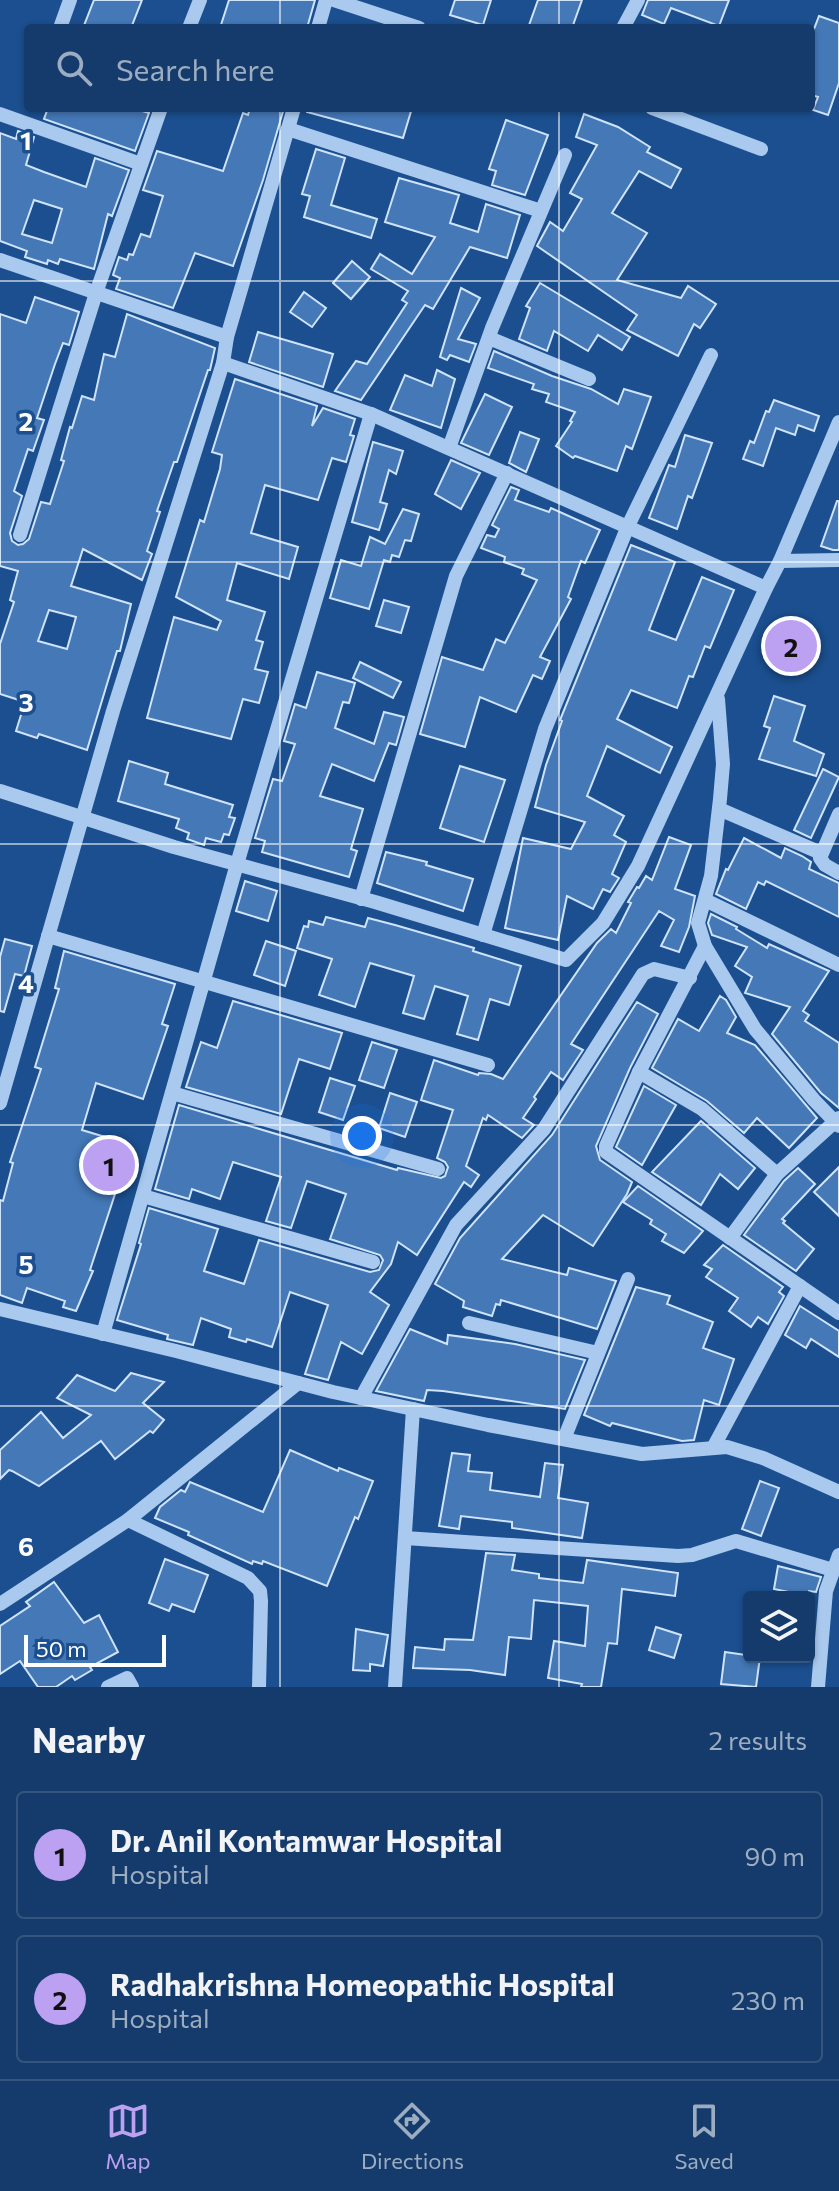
<!DOCTYPE html>
<style>
body{margin:0;font-family:Commissioner,sans-serif;background:#1d4271;color:#f1f3f6}
.controls{position:absolute;right:24px;bottom:24px;display:grid;overflow:hidden;border-radius:8px;box-shadow:0 2px 6px #0004}
.controls button{width:72px;height:72px;display:grid;place-items:center;padding:0;border:0;border-bottom:2px solid #33557e;background:#143b6b;color:#f1f3f6;font:40px sans-serif}
.scale{position:absolute;left:24px;bottom:20px;width:142px;box-sizing:border-box;padding-left:8px;border:4px solid #fff;border-top:0;font-size:22px;line-height:28px;white-space:nowrap;color:#fff;-webkit-text-stroke:6px #1b4f8f;paint-order:stroke}
.you{position:absolute;left:362px;top:1136px;width:28px;height:28px;margin:-20px;border:6px solid #fff;border-radius:50%;background:#1a73e8;box-shadow:0 0 0 12px #1a73e833}
.badge{display:grid;place-items:center;width:52px;height:52px;border-radius:50%;background:#bca0f2;color:#111;font-size:26px;font-weight:700}
.pin{position:absolute;translate:-50% -50%;border:4px solid #fff;box-shadow:0 2px 8px #0006}
.list{margin:0;padding:0;list-style:none}
h2{display:flex;justify-content:space-between;align-items:center;height:104px;margin:0;padding:0 32px;font-size:34px}
h2 small{font-size:26px;font-weight:400;color:#9dadc1}
.list li{display:grid;grid-template-columns:52px 1fr auto;gap:24px;align-items:center;box-sizing:border-box;height:128px;margin:0 16px 16px;padding:0 16px;border:2px solid #33557e;border-radius:8px}
.list b{display:block;font-size:30px;white-space:nowrap}
.list p{margin:0;font-size:26px;white-space:nowrap;color:#9dadc1}
.list em{font-size:26px;font-style:normal;color:#9dadc1}
.icon{flex:none;width:44px;height:44px;fill:none;stroke:currentColor;stroke-width:2;stroke-linecap:round;stroke-linejoin:round}
.map{position:relative;flex:none;width:839px;height:1687px;overflow:hidden}
.search{position:absolute;background:#143b6b;box-shadow:0 2px 6px #0004;left:24px;right:24px;top:24px;height:88px;display:flex;align-items:center;gap:20px;box-sizing:border-box;padding:0 28px;border-radius:8px;color:#9dadc1;font-size:30px}
.sheet{height:392px;background:#143b6b}
nav{display:flex;justify-content:space-around;align-items:center;box-sizing:border-box;height:112px;border-top:2px solid #33557e;background:#143b6b;font-size:22px;color:#9dadc1}
nav a{display:grid;justify-items:center;gap:4px}
nav .on{color:#bca0f2}
.map>svg:first-child{display:block}
.building{fill:#4478b7;stroke:#cfe3fa;stroke-width:2;fill-rule:evenodd}
.lines{fill:none;stroke-linecap:round;stroke-linejoin:round}
.minor{stroke:#a9c9ee;stroke-width:14}
.grid{fill:none;stroke:#fff;stroke-width:2;stroke-opacity:0.55}
.grid-label{font-size:26px;text-anchor:middle;font-weight:bold;fill:#fff;stroke:#1b4f8f;stroke-width:7;stroke-linejoin:round;paint-order:stroke}
</style>
<div class="map">
<svg width="839" height="1687" viewBox="0 0 839 1687">
<rect width="100%" height="100%" fill="#1b4f8f"/>
<g class="building">
<path d="M94,0H142L131,28H83Z"/>
<path d="M229,0H315L307,28H220Z"/>
<path d="M455,0H491L483,25L450,15Z"/>
<path d="M538,0H582L572,28H528Z"/>
<path d="M648,0H729L719,26L671,8L664,24L642,15Z"/>
<path d="M819,16L839,23V83L828,115L813,110L818,97L811,95V37Z"/>
<path d="M48,108H132L149,113L135,151L44,119Z"/>
<path d="M250,108H284L263,180L233,266L195,253L173,308L116,289L120,278L113,275L119,257L127,260L129,254L133,255L141,234L150,237L163,196L143,190L157,151L223,171L243,113L248,115Z"/>
<path d="M307,108H412L403,138L307,112Z"/>
<path d="M584,114L618,127L650,147L647,152L681,169L671,188L639,171L612,213L647,233L617,280L681,298L688,286L716,304L700,328L694,324L678,356L627,330L637,315L537,246L550,222L563,231L582,199L570,193L597,145L576,137Z"/>
<path d="M506,120L548,135L525,195L492,185L496,171L489,169Z"/>
<path d="M18,131L34,137L26,165L44,172L86,187L95,158L129,170L112,216L108,214L94,269L60,259L58,264L48,260L47,264L25,257L27,251L0,241V133L16,139ZM34,200L62,209L52,243L22,234Z"/>
<path d="M316,149L345,158L331,205L377,219L371,238L304,217L310,196L302,194Z"/>
<path d="M399,178L459,195L450,223L478,232L486,204L520,215L507,258L470,247L433,309L425,305L361,400L335,391L356,361L367,364L407,303L402,300L408,291L371,269L380,254L412,274L435,237L385,222Z"/>
<path d="M352,261L370,277L351,299L333,283Z"/>
<path d="M540,283L630,337L622,350L598,335L588,351L554,331L547,351L519,339L530,308L526,306Z"/>
<path d="M461,288L480,298L458,339L476,344L469,362L450,355L447,360L440,357Z"/>
<path d="M304,292L326,308L312,327L290,312Z"/>
<path d="M35,297L79,312L69,345L63,343L55,364L37,418L44,420L33,451L28,449L14,491L22,496L10,533L12,541L18,545L23,544L29,539L41,502L50,504L64,461L61,460L70,427L72,428L82,396L94,400L104,354L115,357L127,314L215,348L210,370H208L177,462H174L157,511L160,512L147,551L152,554L142,580L83,549L71,586L131,604L120,651H117L87,750L39,734L37,738L16,731L25,702L0,694V644L14,602L10,600L18,571L0,566V314L26,323ZM49,610L76,617L67,649L38,641Z"/>
<path d="M258,332L333,354L323,387L249,362Z"/>
<path d="M494,351L552,376L591,389L618,404L624,389L651,397L632,449L626,446L617,471L575,456L573,458L556,446L572,422L570,421L575,412L546,402L549,394L532,389L534,384L488,368Z"/>
<path d="M437,370L455,379L441,428L390,410L405,375L432,386Z"/>
<path d="M235,379L317,406L312,426L323,408L355,419L350,435L354,436L346,462L332,458L318,500L265,485L251,533L298,547L289,579L237,563L227,600L265,612L256,640L263,642L255,669L268,672L259,703L243,699L231,739L147,718L174,617L217,630L221,621L176,597L200,520L204,522L220,469L222,455L212,452Z"/>
<path d="M485,394L512,407L489,455L461,443Z"/>
<path d="M774,400L819,416L814,431L798,425L795,435L776,428L763,466L743,459L750,441L754,443L766,411L769,412Z"/>
<path d="M520,432L539,439L526,472L509,463Z"/>
<path d="M685,435L712,443L692,498L688,496L677,529L649,518L669,465L675,467Z"/>
<path d="M373,442L403,451L396,474L389,470L380,502L387,504L379,530L352,522Z"/>
<path d="M451,460L480,473L461,509L435,494Z"/>
<path d="M511,487L519,490L515,500L549,512L551,508L600,530L585,563L581,561L568,597L571,599L540,657L550,661L542,679L533,675L516,712L480,697L465,747L420,734L442,657L483,670L496,639L505,643L537,580L522,574L524,569L504,562L505,557L481,548L487,535L495,537L499,529L492,525Z"/>
<path d="M837,501H839V550H833L821,546Z"/>
<path d="M403,509L419,514L411,541L405,540L399,557L392,555L390,562L384,560L369,609L330,598L341,560L361,566L370,537L385,544Z"/>
<path d="M631,545L675,562L649,630L676,640L702,577L734,590L710,648L705,646L693,677L689,676L677,708L631,690L617,719L672,747L660,773L607,746L587,796L624,816L614,835L626,842L612,874L619,878L610,892L603,889L593,909L567,896L558,940L505,928L523,838L571,849L585,822L535,807L546,765L562,721L560,720Z"/>
<path d="M384,600L409,607L401,633L376,626Z"/>
<path d="M777,629L811,641L804,660L770,648Z"/>
<path d="M360,662L401,682L393,698L353,678Z"/>
<path d="M317,672L355,683L349,703L343,702L335,728L374,744L384,712L404,717L396,745L389,743L374,781L332,764L320,796L363,809L351,849L357,851L349,877L262,852L265,841L255,838L273,779L282,781L295,744L284,741L295,704L306,708Z"/>
<path d="M774,696L805,706L794,741L824,754L816,776L759,759L770,728L764,726Z"/>
<path d="M129,761L168,773L165,784L233,805L229,817L235,818L229,835L224,834L221,842L206,838L204,845L187,839L189,833L176,828L179,819L118,801Z"/>
<path d="M460,766L505,780L484,842L440,828Z"/>
<path d="M823,769L839,777L811,838L794,830Z"/>
<path d="M669,837L691,845L675,889L695,896L689,927L679,952L661,946L674,920L659,911L571,1044L583,1050L563,1080L551,1072L534,1097L536,1099L523,1118L534,1125L522,1138L488,1115L486,1120L483,1118L466,1166L479,1175L471,1187L464,1182L417,1255L398,1242L391,1264L370,1292L389,1305L362,1354L341,1342L328,1380L305,1374L328,1305L290,1292L272,1347L247,1339L246,1342L229,1337L231,1329L201,1318L193,1345L167,1339L168,1335L117,1320L141,1244L139,1243L149,1208L218,1229L204,1271L244,1284L259,1240L370,1272L379,1270L383,1260L380,1255L330,1239L346,1194L307,1181L291,1228L266,1221L281,1177L233,1162L220,1199L192,1189L189,1199L155,1189L179,1105L397,1170L398,1168L441,1178L445,1176L448,1167L445,1162L437,1158L453,1110L421,1100L434,1060L478,1075L479,1073L491,1074L503,1079L597,943L611,929L616,933L631,903L628,902L637,887L639,888L646,876L652,880Z"/>
<path d="M744,838L781,858L785,848L802,856L811,862L809,869L839,883V917L766,881L764,885L758,882L746,909L716,894L726,869L728,870Z"/>
<path d="M386,852L427,862L426,865L473,879L463,911L377,883Z"/>
<path d="M245,881L277,891L268,921L236,911Z"/>
<path d="M711,914L737,927L736,929L767,948L769,944L829,971L803,1011L809,1015L805,1021L839,1043V1108L821,1093L772,1034L790,1007L745,993L752,977L735,966L747,947L712,935L708,923Z"/>
<path d="M326,917L365,927L368,918L395,925L474,948L473,951L521,966L509,1005L490,999L478,1040L457,1034L468,996L435,986L424,1019L403,1013L414,976L370,963L355,1007L319,995L332,959L297,948L304,926L308,927L309,921L323,925Z"/>
<path d="M5,939L32,946L24,976L15,974L4,1012L0,1011V957Z"/>
<path d="M266,941L296,951L285,986L254,975Z"/>
<path d="M64,951L175,984L162,1024L168,1026L143,1099L96,1083L82,1130L125,1143L111,1190L116,1191L90,1270L93,1271L76,1311L63,1307L65,1301L27,1288L22,1303L0,1295V1200L3,1201L13,1163L10,1162L41,1069L35,1067L59,989L55,988Z"/>
<path d="M720,996L726,1000L736,1017L727,1033L755,1045L817,1118L789,1148L757,1118L744,1133L707,1101L652,1068L678,1019L699,1031Z"/>
<path d="M233,1001L342,1033L330,1069L299,1059L281,1114L186,1087L201,1042L217,1048Z"/>
<path d="M637,1002L658,1014L630,1068L596,1146L600,1160L632,1182L627,1194L593,1246L543,1215L502,1259L567,1275L569,1268L616,1281L597,1329L501,1300L500,1305L496,1304L492,1316L463,1307L464,1301L435,1284L460,1238L552,1135Z"/>
<path d="M372,1042L397,1050L384,1088L359,1080Z"/>
<path d="M330,1078L355,1086L343,1120L319,1112Z"/>
<path d="M644,1086L676,1105L642,1165L616,1147Z"/>
<path d="M390,1093L417,1102L405,1137L379,1128Z"/>
<path d="M701,1121L755,1168L738,1189L720,1174L701,1205L652,1172Z"/>
<path d="M839,1167V1216L814,1192Z"/>
<path d="M798,1168L815,1184L782,1219L785,1221L783,1223L814,1249L796,1271L744,1235L784,1181Z"/>
<path d="M638,1186L703,1231L684,1253L662,1241L666,1234L650,1224L652,1220L623,1202Z"/>
<path d="M723,1245L783,1287L779,1292L784,1296L768,1324L758,1317L751,1327L729,1311L738,1298L706,1277L712,1269L704,1265Z"/>
<path d="M636,1287L670,1296L667,1304L713,1322L703,1348L734,1359L719,1405L704,1400L694,1440L682,1441L612,1423L610,1426L584,1415Z"/>
<path d="M800,1306L839,1331V1357L811,1339L806,1348L785,1335Z"/>
<path d="M410,1329L447,1344L448,1335L515,1344L585,1360L565,1409L443,1391L427,1390L424,1401L376,1391Z"/>
<path d="M131,1373L164,1382L143,1403L164,1420L153,1433L150,1431L115,1459L101,1441L39,1486L12,1471L9,1470L0,1479V1450L41,1412L63,1438L91,1415L57,1398L77,1375L115,1391Z"/>
<path d="M290,1450L338,1471L339,1468L373,1481L358,1519L355,1517L327,1586L263,1561L262,1564L253,1561L252,1564L188,1535L189,1532L155,1518L160,1507L181,1490L185,1492L190,1482L263,1512Z"/>
<path d="M452,1453L470,1455L468,1471L492,1473L490,1490L540,1497L545,1463L563,1465L558,1498L588,1503L582,1538L512,1528V1522L461,1516L459,1529L439,1526Z"/>
<path d="M760,1481L779,1488L761,1536L742,1529Z"/>
<path d="M486,1553L515,1555L512,1570L539,1574V1578L583,1583L587,1560L678,1573L675,1596L622,1589L617,1644L608,1643L601,1687H581L582,1684L548,1678L554,1641L585,1646L588,1606L534,1600L531,1639L509,1637L505,1675L470,1670L413,1668L415,1647L444,1650L445,1639L473,1640Z"/>
<path d="M165,1559L208,1575L194,1612L172,1604L169,1611L149,1603Z"/>
<path d="M778,1566L821,1577L816,1592L809,1591L808,1596L774,1589Z"/>
<path d="M54,1582L84,1623L99,1615L118,1652L90,1667L92,1670L75,1680L72,1676L56,1687H38L20,1661L0,1674V1626L30,1606L26,1602Z"/>
<path d="M656,1627L681,1635L674,1658L649,1650Z"/>
<path d="M356,1629L388,1635L383,1666L370,1664V1671L353,1670Z"/>
<path d="M725,1652L760,1657L756,1687L721,1684Z"/>
</g>
<g class="lines">
<g class="minor">
<path d="M334,0L419,28"/>
<path d="M60,28L70,0"/>
<path d="M189,28L200,0"/>
<path d="M318,28L326,0"/>
<path d="M623,28L638,0"/>
<path d="M652,108L761,149"/>
<path d="M0,114L141,164"/>
<path d="M288,129L541,211"/>
<path d="M0,260L227,337"/>
<path d="M489,338L589,379"/>
<path d="M223,363L371,414L766,588L780,561L839,560"/>
<path d="M449,448L492,328L565,155"/>
<path d="M20,535L96,293L161,108"/>
<path d="M780,561L839,422"/>
<path d="M718,699L723,764L720,799L711,876L698,923L705,946L755,1029L814,1100L839,1126"/>
<path d="M0,791L174,847L375,902L566,960L603,923L638,866L766,588"/>
<path d="M719,809L821,853"/>
<path d="M839,814L820,858L825,865L839,873"/>
<path d="M361,899L456,576L507,473"/>
<path d="M705,900L839,965"/>
<path d="M483,935L545,729L628,526L711,355"/>
<path d="M48,936L488,1065"/>
<path d="M705,946L639,1072L606,1146V1152L839,1313"/>
<path d="M639,1072L702,1109L777,1174"/>
<path d="M172,1093L438,1169"/>
<path d="M0,1103L113,711L223,363L227,337L294,108"/>
<path d="M143,1196L373,1262"/>
<path d="M730,1238L777,1174L839,1118"/>
<path d="M0,1309L176,1351L333,1392L488,1425L642,1454L727,1447L763,1458L839,1492"/>
<path d="M469,1323L598,1353"/>
<path d="M103,1334L237,864L371,414"/>
<path d="M361,1398L456,1225L544,1129L643,974L654,969L690,978"/>
<path d="M564,1439L628,1279"/>
<path d="M713,1448L800,1286"/>
<path d="M128,1520L248,1578L260,1591L261,1601L259,1687"/>
<path d="M405,1538L678,1556L692,1555L736,1541L833,1570"/>
<path d="M0,1604L128,1520L298,1383"/>
<path d="M108,1687L127,1678L132,1687"/>
<path d="M395,1687L413,1409"/>
<path d="M818,1687L826,1591L839,1555"/>
</g>
</g>
<path class="grid" d="M280,0V28M559,0V28M280,108V1687M559,108V1687M0,281H839M0,562H839M0,844H839M0,1125H839M0,1406H839"/>
<g class="grid-label">
<text x="26" y="150">1</text>
<text x="26" y="431">2</text>
<text x="26" y="712">3</text>
<text x="26" y="993">4</text>
<text x="26" y="1274">5</text>
<text x="26" y="1556">6</text>
</g>
</svg>
<div class="controls">
<button><svg class="icon" aria-label="layers" viewBox="0 0 24 24"><path d="M12 4l9 5-9 5-9-5zM3 14l9 5 9-5"/></svg></button>
</div>
<div class="scale">50 m</div>
<div class="you"></div>
<div class="pin badge" style="left:109px;top:1165px">1</div>
<div class="pin badge" style="left:791px;top:646px">2</div>
<div class="search"><svg class="icon" aria-label="search" viewBox="0 0 24 24"><circle cx="10" cy="10" r="6"/><path d="M15 15l6 6"/></svg>Search here</div>
</div>
<section class="sheet">
<h2>Nearby<small>2 results</small></h2>
<ul class="list">
<li><span class="badge">1</span><div><b>Dr. Anil Kontamwar Hospital</b><p>Hospital</p></div><em>90 m</em></li>
<li><span class="badge">2</span><div><b>Radhakrishna Homeopathic Hospital</b><p>Hospital</p></div><em>230 m</em></li>
</ul>
</section>
<nav>
<a class="on"><svg class="icon" aria-label="map" viewBox="0 0 24 24"><path d="M3 6l6-2 6 2 6-2v14l-6 2-6-2-6 2zM9 4v14M15 6v14"/></svg>Map</a>
<a><svg class="icon" aria-label="directions" viewBox="0 0 24 24"><path d="M12 3l9 9-9 9-9-9zM9 14v-3h6M13 9l2 2-2 2"/></svg>Directions</a>
<a><svg class="icon" aria-label="saved" viewBox="0 0 24 24"><path d="M7 4h10v16l-5-4-5 4z"/></svg>Saved</a>
</nav>
